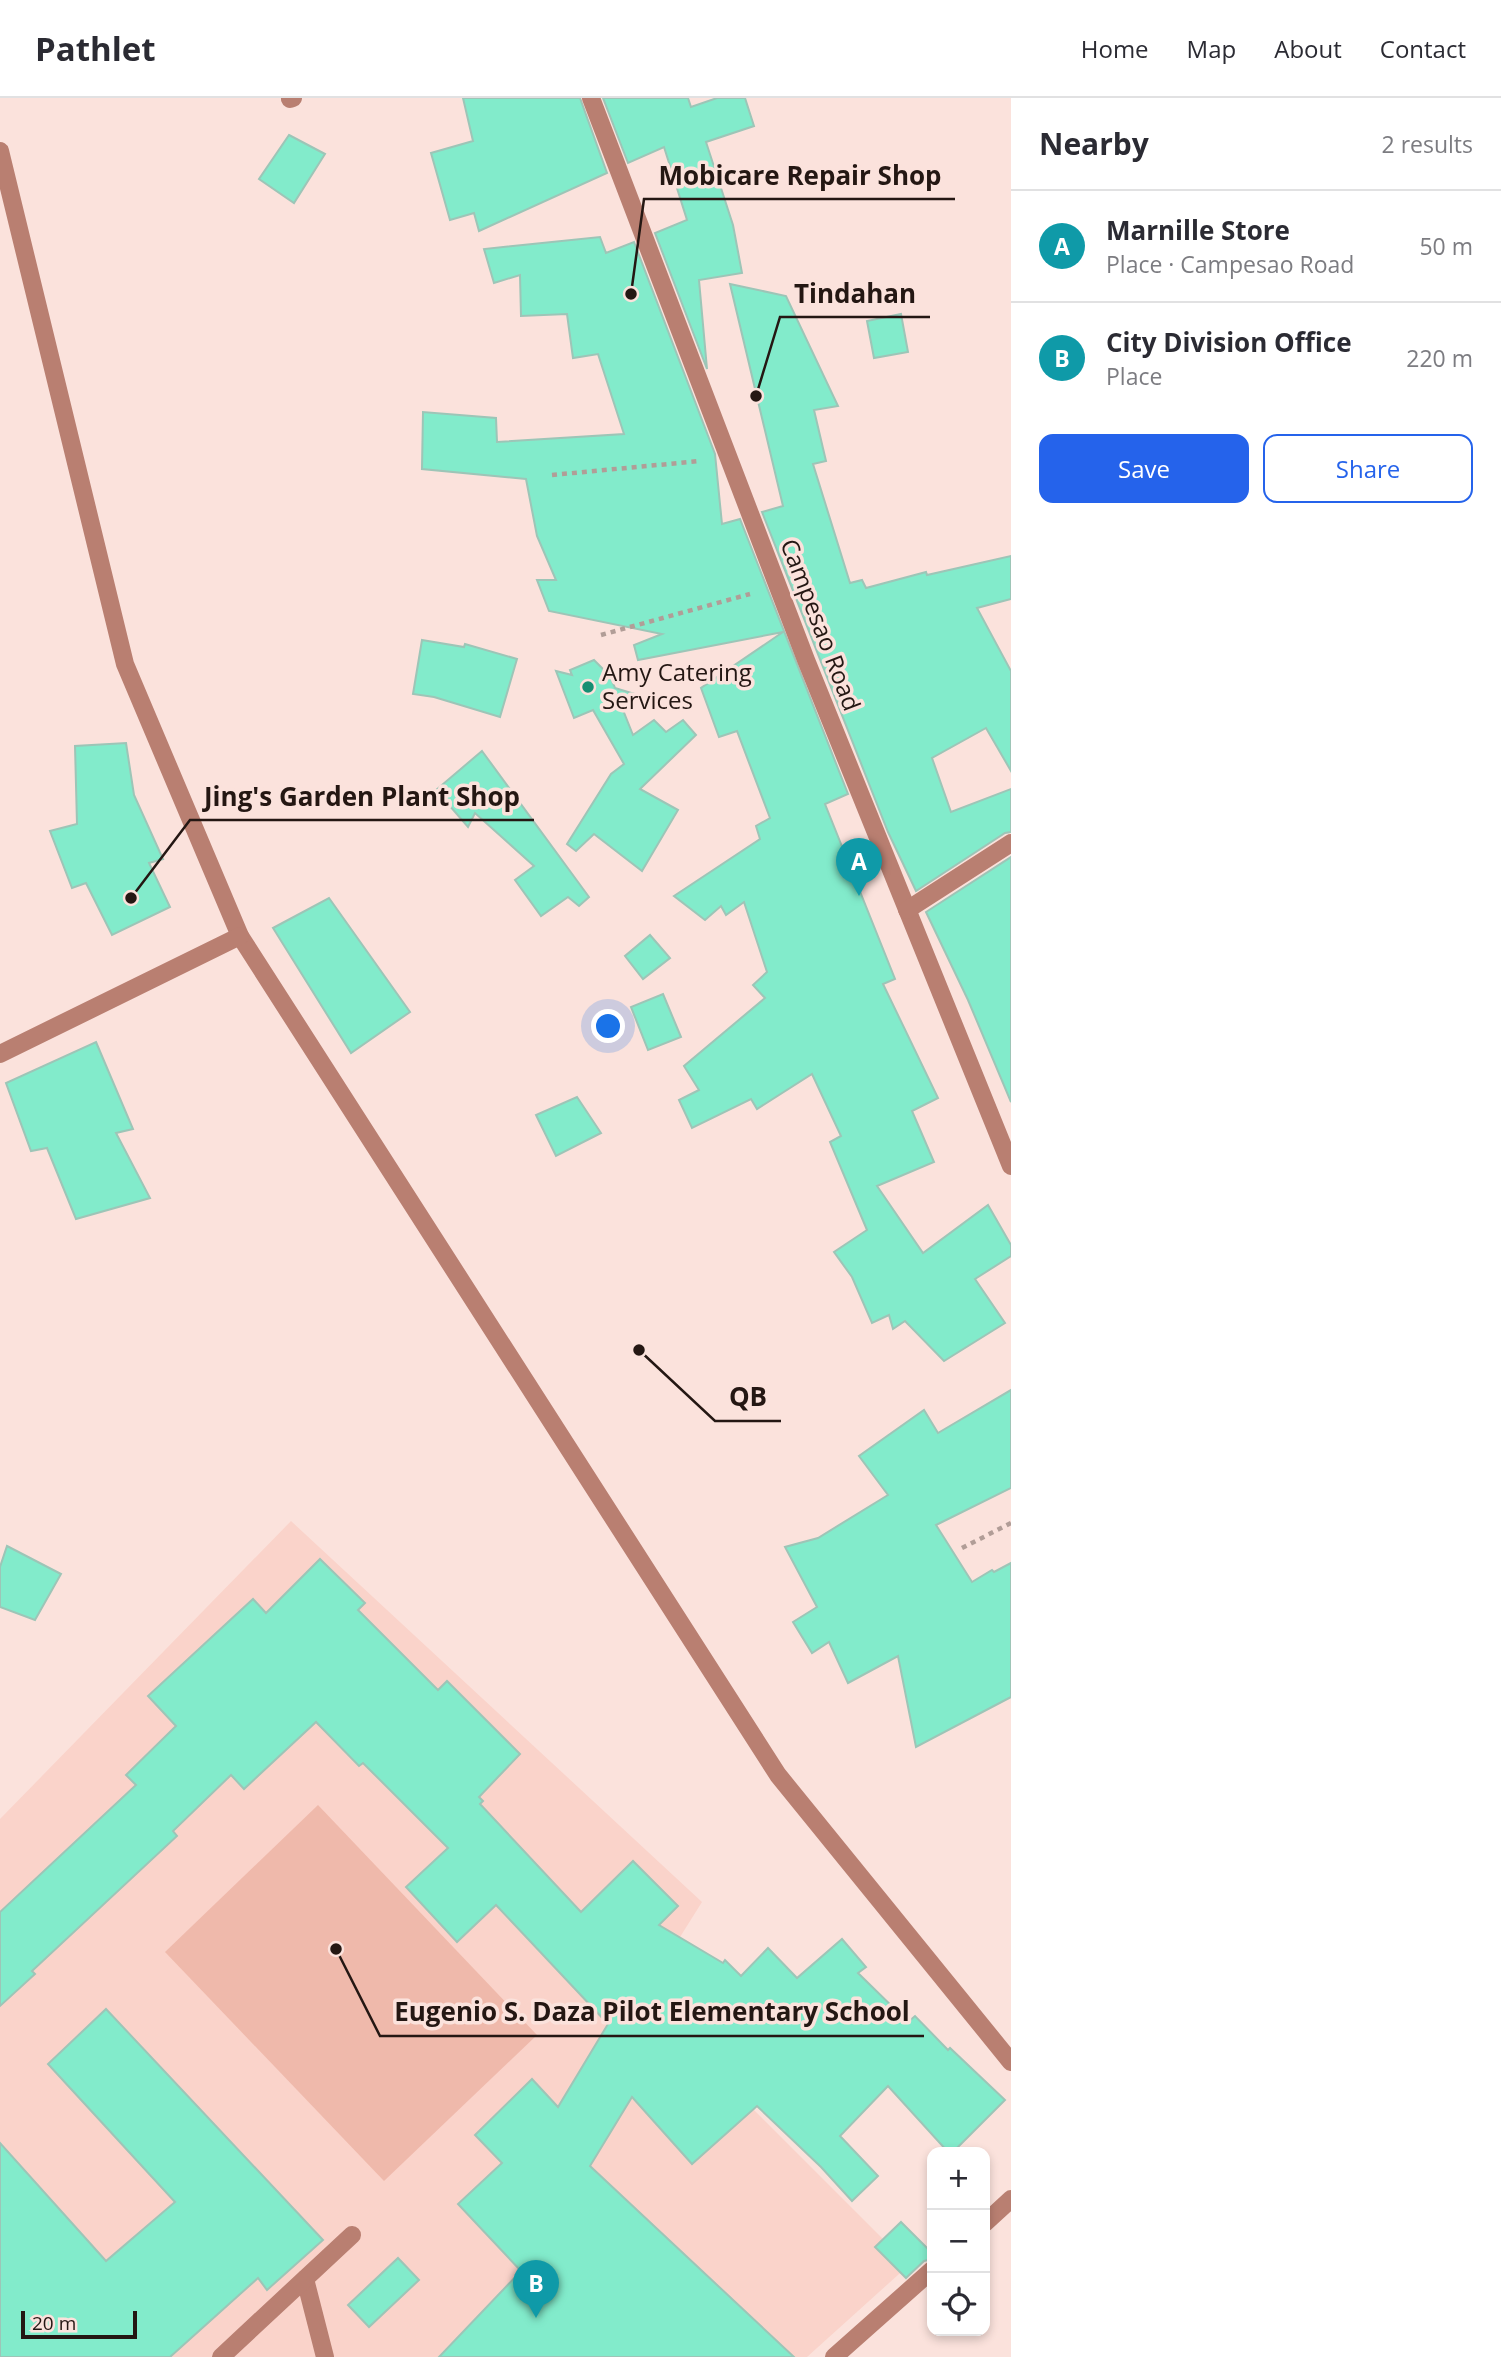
<!DOCTYPE html>
<meta charset="utf-8">
<style>
body{margin:0;font-family:"Open Sans",sans-serif;background:#f7f7f7;color:#2b2b33}
.controls{position:absolute;right:21px;bottom:21px;display:grid;overflow:hidden;border-radius:14px;box-shadow:0 4px 10px #0003}
.controls button{width:63px;height:63px;display:grid;place-items:center;padding:0;border:0;border-bottom:2px solid #e1e1e2;background:#fff;color:#2b2b33;font:35px sans-serif}
.scale{position:absolute;left:21px;bottom:18px;width:116px;box-sizing:border-box;padding-left:7px;border:4px solid #241713;border-top:0;font-size:19px;line-height:24px;white-space:nowrap;color:#241713;-webkit-text-stroke:5px #fbe2dc;paint-order:stroke}
.you{position:absolute;left:609px;top:929px;width:24px;height:24px;margin:-18px;border:5px solid #fff;border-radius:50%;background:#1a73e8;box-shadow:0 0 0 10px #1a73e833}
.badge{display:grid;place-items:center;width:46px;height:46px;border-radius:50%;background:#2563eb;color:#fff;font-size:23px;font-weight:700}
.pin{position:absolute;translate:-50% -58px;filter:drop-shadow(0 2px 4px #0008)}
.pin::after{content:'';position:absolute;top:37px;width:24px;height:21px;background:inherit;clip-path:polygon(0 0,100% 0,50% 100%)}
.list{margin:0;padding:0;list-style:none}
h2{display:flex;justify-content:space-between;align-items:center;height:91px;margin:0;padding:0 28px;font-size:30px}
h2 small{font-size:23px;font-weight:400;color:#7c7c81}
.list li{display:grid;grid-template-columns:46px 1fr auto;gap:21px;align-items:center;box-sizing:border-box;height:112px;padding:0 28px;border-top:2px solid #e1e1e2}
.list b{display:block;font-size:26px;white-space:nowrap}
.list p{margin:0;font-size:23px;white-space:nowrap;color:#7c7c81}
.list em{font-size:23px;font-style:normal;color:#7c7c81}
.actions{display:flex;gap:14px;padding:21px 28px}
.actions a{flex:1;padding:16px 0;border:2px solid #2563eb;border-radius:14px;text-align:center;font-size:24px;color:#2563eb}
.actions .main{background:#2563eb;color:#fff}
.icon{flex:none;width:38px;height:38px;fill:none;stroke:currentColor;stroke-width:2;stroke-linecap:round;stroke-linejoin:round}
.map{position:relative;flex:none;width:1011px;height:2259px;overflow:hidden}
header{display:flex;align-items:center;gap:42px;box-sizing:border-box;height:98px;padding:0 35px;background:#fff;border-bottom:2px solid #e1e1e2}
header strong{font-size:33px}
nav{display:flex;gap:38px;margin-inline-start:auto;font-size:24px}
main{display:flex}
aside{flex:1;background:#fff}
.map>svg:first-child{display:block}
.built{fill:#fad3ca}
.green{fill:#efb9ab}
.building{fill:#82ebcb;stroke:#9dc5b7;stroke-width:2}
.lines{fill:none;stroke-linecap:round;stroke-linejoin:round}
.path{stroke:#b19d97;stroke-width:4.5;stroke-dasharray:5 5;stroke-linecap:butt}
.minor{stroke:#b97f71;stroke-width:18}
.poi-dot{fill:#158e72;stroke:#fbe2dc;stroke-width:2.5}
.labels{text-anchor:middle;stroke-width:7;stroke-linejoin:round;paint-order:stroke}
.street-label{font-size:24px;fill:#241713;stroke:#fbe2dc}
.poi-label{font-size:24px;fill:#241713;stroke:#fbe2dc;text-anchor:start}
.leader{fill:none;stroke:#241713;stroke-width:2.5}
.callout-dot{fill:#241713;stroke:#fbe2dc;stroke-width:2.5}
.callout-label{font-size:26px;text-anchor:middle;font-weight:bold;fill:#241713;stroke:#fbe2dc;stroke-width:7;stroke-linejoin:round;paint-order:stroke}
</style>
<header>
<strong>Pathlet</strong>
<nav><a>Home</a><a>Map</a><a>About</a><a>Contact</a></nav>
</header>
<main>
<div class="map">
<svg width="1011" height="2259" viewBox="0 0 1011 2259">
<rect width="100%" height="100%" fill="#fbe2dc"/>
<path class="built" d="M291,1423L702,1804L643,1898L693,1951L909,2167L807,2259H0V1721Z"/>
<path class="green" d="M318,1707L537,1937L384,2083L165,1854Z"/>
<g class="building">
<path d="M463,0H580L607,75L479,133L474,115L450,122L431,55L473,43Z"/>
<path d="M603,0H688L691,9L717,0H745L754,28L706,44L733,127L742,175L699,182L707,271L655,135L687,122L664,49L628,65Z"/>
<path d="M289,37L325,56L294,105L259,81Z"/>
<path d="M600,139L606,155L634,144L715,356L722,426L740,421L848,696L825,706L895,881L883,886L938,1000L912,1013L934,1064L877,1088L923,1155L988,1107L1011,1147V1158L975,1181L1005,1225L944,1263L905,1223L893,1231L889,1217L872,1225L852,1179L834,1154L867,1132L830,1044L841,1038L812,976L757,1011L751,1001L692,1030L679,1002L699,992L684,968L765,900L753,887L767,874L744,804L726,817L721,808L705,822L674,798L760,741L756,728L770,720L737,633L719,639L701,590L783,534L638,562L634,547L662,536L549,513L537,482H556L537,438L526,381L422,371L423,314L496,320L497,344L624,336L598,256L573,260L567,216L521,218L520,177L494,185L484,151Z"/>
<path d="M730,186L786,198L838,308L814,312L826,363L813,366L850,485L862,482L866,490L926,474L927,477L1011,458V501L977,510L1011,573V673L986,630L932,660L951,714L1011,691V734L1005,735L916,793L888,734L762,414L783,408Z"/>
<path d="M901,216L908,254L874,260L867,223Z"/>
<path d="M422,542L464,549L465,546L517,561L500,619L434,599L413,596Z"/>
<path d="M594,562L610,578L615,590L635,596L619,602L633,637L654,622L666,634L683,622L696,637L640,691L678,712L642,773L594,736L576,753L567,746L611,676L624,666L593,612L574,620L556,573L572,577L570,572Z"/>
<path d="M126,645L134,697L163,761L149,765L170,809L112,837L86,785L72,790L50,733L77,726L75,648Z"/>
<path d="M482,653L589,799L579,808L568,799L541,818L515,782L534,768L475,715L468,729L436,692Z"/>
<path d="M1011,759V1004L968,902L926,814Z"/>
<path d="M329,800L410,914L351,955L273,830Z"/>
<path d="M650,837L670,860L643,881L625,858Z"/>
<path d="M663,896L681,939L648,952L631,909Z"/>
<path d="M96,944L133,1031L116,1035L150,1100L76,1121L47,1050L31,1053L6,985Z"/>
<path d="M577,999L601,1035L556,1058L536,1017Z"/>
<path d="M1011,1292V1390L936,1427L972,1484L992,1472L994,1474L1011,1465V1599L916,1649L898,1558L848,1585L829,1544L812,1555L793,1524L817,1509L785,1449L818,1440L888,1397L859,1358L924,1312L938,1335Z"/>
<path d="M7,1448L61,1476L35,1522L0,1509V1469Z"/>
<path d="M320,1461L365,1505L358,1512L438,1592L447,1583L520,1656L479,1699L483,1703L480,1706L581,1814L633,1763L678,1808L659,1827L723,1865L725,1862L741,1878L768,1850L797,1880L842,1841L866,1869L858,1875L908,1924L915,1918L948,1952L950,1950L1005,2002L953,2054H948L888,1988L840,2038L878,2078L852,2103L821,2069L757,2008L692,2066L632,1999L590,2068L794,2259H439L521,2173L458,2106L502,2065L475,2037L532,1981L558,2009L608,1926L496,1807L457,1844L406,1789L448,1750L363,1665L359,1668L316,1624L244,1691L231,1677L173,1733L177,1738L32,1873L35,1876L0,1908V1814L136,1687L126,1677L176,1628L148,1598L253,1501L266,1515Z"/>
<path d="M106,1911L323,2142L267,2192L258,2180L170,2259H0V2045L106,2163L175,2104L48,1966Z"/>
<path d="M901,2124L932,2155V2161L924,2163L906,2180L875,2149Z"/>
<path d="M398,2160L419,2182L369,2229L348,2207Z"/>
</g>
<g class="lines">
<g class="path">
<path d="M552,377L700,363"/>
<path d="M601,537L750,496"/>
<path d="M962,1450L1011,1425"/>
</g>
<g class="minor">
<path d="M591,0L806,562L1011,1068"/>
<path d="M290,1L293,0"/>
<path d="M0,53L125,566L240,838L778,1677L1011,1964"/>
<path d="M907,812L1011,745"/>
<path d="M0,956L240,838"/>
<path d="M985,2125L1011,2101"/>
<path d="M305,2181L325,2259"/>
<path d="M221,2259L352,2137"/>
<path d="M834,2259L932,2172"/>
</g>
</g>
<circle class="poi-dot" cx="588" cy="589" r="7"/>
<g class="labels">
<g class="street-label">
<text transform="translate(820 527) rotate(69)" y="8">Campesao Road</text>
</g>
<g class="poi-label">
<text x="602" y="583">Amy Catering<tspan x="602" dy="28">Services</tspan></text>
</g>
</g>
<path class="leader" d="M631 196L644 101H955M756 298L780 219H930M131 800L190 722H534M639 1252L715 1323H781M336 1851L380 1938H924"/>
<g class="callout-dot">
<circle cx="631" cy="196" r="7"/>
<circle cx="756" cy="298" r="7"/>
<circle cx="131" cy="800" r="7"/>
<circle cx="639" cy="1252" r="7"/>
<circle cx="336" cy="1851" r="7"/>
</g>
<g class="callout-label">
<text x="800" y="87">Mobicare Repair Shop</text>
<text x="855" y="205">Tindahan</text>
<text x="362" y="708">Jing's Garden Plant Shop</text>
<text x="748" y="1308">QB</text>
<text x="652" y="1923">Eugenio S. Daza Pilot Elementary School</text>
</g>
</svg>
<div class="controls">
<button>+</button>
<button>−</button>
<button><svg class="icon" aria-label="locate" viewBox="0 0 24 24"><circle cx="12" cy="12" r="6"/><path d="M12 2v4M12 18v4M2 12h4M18 12h4"/></svg></button>
</div>
<div class="scale">20 m</div>
<div class="you"></div>
<div class="pin badge" style="left:859px;top:798px;background:#0f9aa8">A</div>
<div class="pin badge" style="left:536px;top:2220px;background:#0f9aa8">B</div>
</div>
<aside>
<h2>Nearby<small>2 results</small></h2>
<ul class="list">
<li><span class="badge" style="background:#0f9aa8">A</span><div><b>Marnille Store</b><p>Place · Campesao Road</p></div><em>50 m</em></li>
<li><span class="badge" style="background:#0f9aa8">B</span><div><b>City Division Office</b><p>Place</p></div><em>220 m</em></li>
</ul>
<div class="actions"><a class="main">Save</a><a>Share</a></div>
</aside>
</main>
